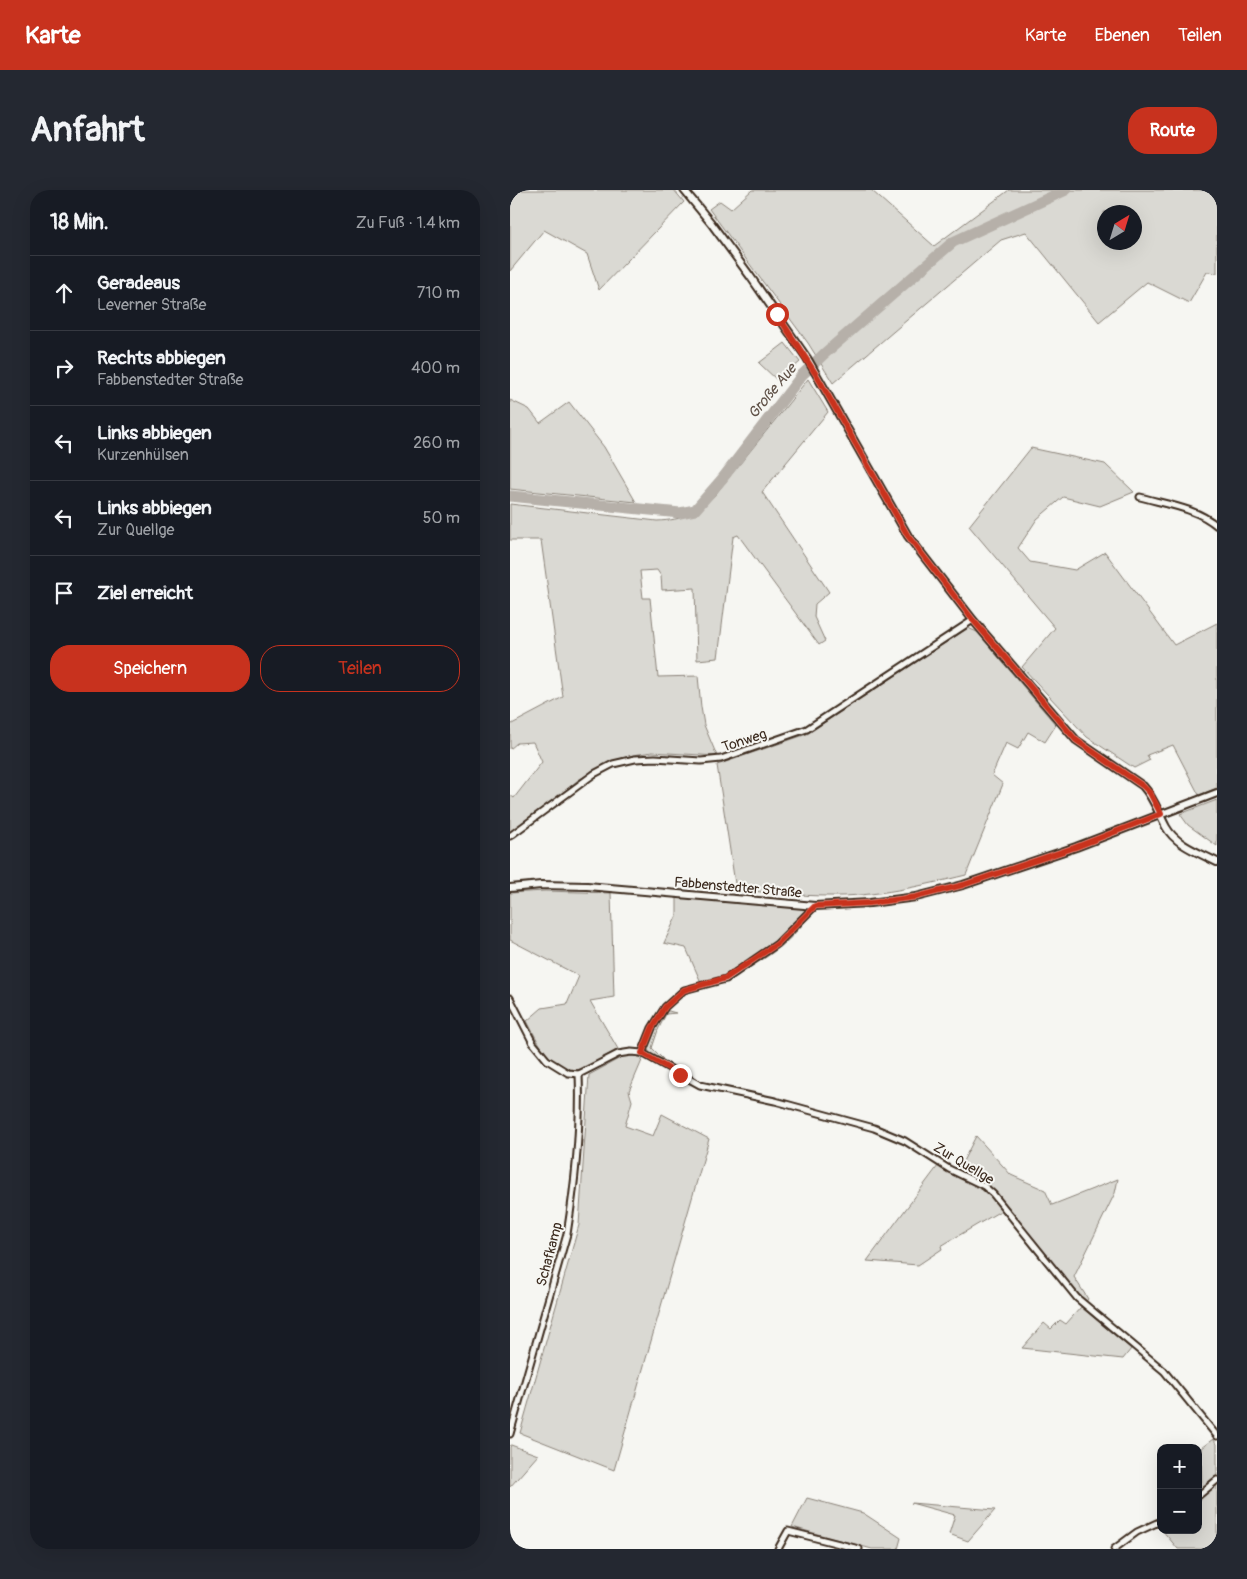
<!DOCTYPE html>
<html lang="de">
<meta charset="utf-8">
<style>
body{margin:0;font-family:Pangolin,sans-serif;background:#242831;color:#f1f3f6}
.controls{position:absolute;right:15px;bottom:15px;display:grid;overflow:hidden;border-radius:10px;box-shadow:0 5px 20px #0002}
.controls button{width:45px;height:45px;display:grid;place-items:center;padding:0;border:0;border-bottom:1px solid #363941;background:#171b24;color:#f1f3f6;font:25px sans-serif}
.compass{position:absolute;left:587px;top:15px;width:45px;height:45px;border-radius:50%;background:#171b24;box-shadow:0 5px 20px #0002;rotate:38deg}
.stop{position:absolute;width:15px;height:15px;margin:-11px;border:4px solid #c8321e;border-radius:50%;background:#fff}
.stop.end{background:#c8321e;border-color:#fff;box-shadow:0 1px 5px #0008}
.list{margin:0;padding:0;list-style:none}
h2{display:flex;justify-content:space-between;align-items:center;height:65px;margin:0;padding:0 20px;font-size:21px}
h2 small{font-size:16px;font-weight:400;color:#9ea1a6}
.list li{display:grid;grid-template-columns:32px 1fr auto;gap:15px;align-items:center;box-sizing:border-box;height:75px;padding:0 20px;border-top:1px solid #363941}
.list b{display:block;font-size:19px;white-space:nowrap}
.list p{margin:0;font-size:16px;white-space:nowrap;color:#9ea1a6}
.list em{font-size:16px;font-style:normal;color:#9ea1a6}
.actions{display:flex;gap:10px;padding:15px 20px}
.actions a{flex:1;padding:11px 0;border:1px solid #c8321e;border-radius:20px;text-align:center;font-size:18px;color:#c8321e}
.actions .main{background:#c8321e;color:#fff}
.icon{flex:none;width:28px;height:28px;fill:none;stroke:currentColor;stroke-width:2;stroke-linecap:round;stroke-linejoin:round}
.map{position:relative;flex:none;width:707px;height:1359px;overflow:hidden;border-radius:20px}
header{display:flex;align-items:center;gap:30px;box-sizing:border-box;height:70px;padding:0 25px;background:#c8321e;color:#fff}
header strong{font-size:24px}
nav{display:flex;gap:28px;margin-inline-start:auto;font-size:18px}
.intro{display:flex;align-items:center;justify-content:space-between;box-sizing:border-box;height:120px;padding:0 30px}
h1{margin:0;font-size:35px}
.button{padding:12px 22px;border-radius:20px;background:#c8321e;color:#fff;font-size:18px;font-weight:700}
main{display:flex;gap:30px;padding:0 30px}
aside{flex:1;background:#171b24;border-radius:20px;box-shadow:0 5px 20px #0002}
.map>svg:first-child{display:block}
.green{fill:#dad9d3;stroke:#8a8278;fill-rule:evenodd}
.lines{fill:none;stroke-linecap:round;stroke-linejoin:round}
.river{stroke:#b6b0a9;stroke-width:11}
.minor-casing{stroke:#3b2a1e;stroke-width:9}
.tertiary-casing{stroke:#3b2a1e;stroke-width:10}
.minor{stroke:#f6f6f2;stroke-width:5}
.tertiary{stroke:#f6f6f2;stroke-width:6}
.route{stroke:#c8321e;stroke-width:6}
.labels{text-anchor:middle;stroke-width:4;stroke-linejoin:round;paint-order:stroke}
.street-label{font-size:14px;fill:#3b2a1e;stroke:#f6f6f2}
.water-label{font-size:15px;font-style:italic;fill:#605248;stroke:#f6f6f2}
</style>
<header>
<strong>Karte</strong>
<nav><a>Karte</a><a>Ebenen</a><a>Teilen</a></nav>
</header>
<div class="intro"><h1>Anfahrt</h1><a class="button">Route</a></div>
<main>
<aside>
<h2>18 Min.<small>Zu Fuß · 1.4 km</small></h2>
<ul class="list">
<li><svg class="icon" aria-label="ahead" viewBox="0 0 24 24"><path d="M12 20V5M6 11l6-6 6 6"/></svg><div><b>Geradeaus</b><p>Leverner Straße</p></div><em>710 m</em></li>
<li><svg class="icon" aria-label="right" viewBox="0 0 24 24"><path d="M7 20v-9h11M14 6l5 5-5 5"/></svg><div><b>Rechts abbiegen</b><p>Fabbenstedter Straße</p></div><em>400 m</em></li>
<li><svg class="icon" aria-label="left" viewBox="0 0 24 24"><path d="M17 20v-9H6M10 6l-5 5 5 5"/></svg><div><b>Links abbiegen</b><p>Kurzenhülsen</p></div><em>260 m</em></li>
<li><svg class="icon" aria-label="left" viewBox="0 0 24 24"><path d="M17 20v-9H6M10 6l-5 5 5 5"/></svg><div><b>Links abbiegen</b><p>Zur Quellge</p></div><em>50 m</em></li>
<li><svg class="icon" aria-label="arrive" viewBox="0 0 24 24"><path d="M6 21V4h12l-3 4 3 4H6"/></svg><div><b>Ziel erreicht</b></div></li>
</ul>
<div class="actions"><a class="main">Speichern</a><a>Teilen</a></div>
</aside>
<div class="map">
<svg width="707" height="1359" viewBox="0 0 707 1359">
<rect width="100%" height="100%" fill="#f6f6f2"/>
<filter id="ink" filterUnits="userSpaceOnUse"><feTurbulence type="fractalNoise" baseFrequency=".02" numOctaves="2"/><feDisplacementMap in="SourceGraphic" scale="10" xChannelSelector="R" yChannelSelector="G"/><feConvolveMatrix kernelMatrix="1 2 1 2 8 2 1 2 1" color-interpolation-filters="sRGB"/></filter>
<g filter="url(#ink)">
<g class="green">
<path d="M0,0H164L174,12L89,100L77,64L34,40L0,81Z"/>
<path d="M242,0H361L424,56L499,0H707V83L697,82L679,113L637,92L589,132L516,42L491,50L323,193L298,153L199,19L210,11L221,19ZM594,22H624V52H594Z"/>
<path d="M275,153L290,172L268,191L249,173Z"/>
<path d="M298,189L318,222L252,302L319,402L305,414L304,427L315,451L309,455L228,345L223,347L208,468L187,470L185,398L152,400L151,386L147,380L130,381L133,408H140L148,487L188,486L191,517L194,535L207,566L142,562L123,565L102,571L68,590L48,607L0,642V605L4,608L32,572L23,552L7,553L0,559V535L53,507L31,350H0V314L147,331C173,330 187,324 205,305Z"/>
<path d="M0,210L19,219L30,233L59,212L94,257L126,312L0,299Z"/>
<path d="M521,258L595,274L624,302L590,316L553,307L527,329L508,358L520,372L565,380L595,362L664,455L707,433V598L689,605L663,555L637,565L640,570L624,578L577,547L512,477L545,438L459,336Z"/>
<path d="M458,438L467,442L546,535L535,552L518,542L508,559L496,553L482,585L493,594L456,685C411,696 365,707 319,706C288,706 257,702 226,700L207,575L297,544Z"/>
<path d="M707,610V656L678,635L670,624Z"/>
<path d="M35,701L101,703L104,807L80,811L108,859C99,864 75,879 66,880C42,883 26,848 17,831L32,818L57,814L69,786L0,750V703Z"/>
<path d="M167,707L298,718L301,725C291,736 281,749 269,758C245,776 221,789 193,797L176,758L154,753L167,725Z"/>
<path d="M155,820L166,823L156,824L148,840L142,858L153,869L141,865L137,858L143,839Z"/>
<path d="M114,866H124L133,868L119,901L122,911L115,936L143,946L152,924L199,949L104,1280L10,1243L69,1035L79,885Z"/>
<path d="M466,946L501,985L535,1000L542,1015L608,989L605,1003L564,1087L578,1109L575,1113L568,1107L485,1003L448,981Z"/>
<path d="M428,976L468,997L479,1004L492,1020L431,1056L432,1059L408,1075L357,1071Z"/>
<path d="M571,1117L621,1159L613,1169L512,1158L534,1133L541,1139L550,1130L556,1134Z"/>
<path d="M703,1249L707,1254V1285L692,1297L691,1258Z"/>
<path d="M1,1255L28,1265L0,1297V1257Z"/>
<path d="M707,1292V1359H668L652,1340H688V1309Z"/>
<path d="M297,1308L353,1323L391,1348L388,1359H362L282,1337Z"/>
<path d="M401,1313L485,1320L458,1351L439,1344L445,1325Z"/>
</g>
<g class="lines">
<path class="river" d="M0,306L170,323L185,320L212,289L292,185L314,164L443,52L556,0"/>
<defs>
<g id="minor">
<path d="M630,307C655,314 687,318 707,336"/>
<path d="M0,646L84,584L103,574L125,569L145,568L191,571L211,569L297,539L463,430"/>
<path d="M0,808L23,853L37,870L58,883L69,884L108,864L121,862L132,863L142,838L155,817L174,800L216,789L267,754L305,716"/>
<path d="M132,863L190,895L265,911L364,938L395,951L439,979L474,996L483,1004L567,1108L654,1181L707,1246"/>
<path d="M0,1244L57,1044C65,994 71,936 69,884"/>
<path d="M688,1306L707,1290"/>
<path d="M268,1359L278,1341L349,1359"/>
<path d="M604,1359L627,1342L651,1331"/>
</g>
<g id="tertiary">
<path d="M174,0L201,33L240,86L297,168L398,346L463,430L566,550L633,596C644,608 648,622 656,637C666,655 690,663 707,672"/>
<path d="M0,698L31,695L77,696L305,716L360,713L406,707L453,695L566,657L707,603"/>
</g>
</defs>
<use href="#minor" class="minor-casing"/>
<use href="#tertiary" class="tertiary-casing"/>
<use href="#minor" class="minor"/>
<use href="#tertiary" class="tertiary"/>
</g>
</g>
<g class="lines" filter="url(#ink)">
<path class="route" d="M170,885L132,863L142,838L155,817L174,800L216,788L267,754L305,716L360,713L406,707L453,695L566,657L651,624L640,603L633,596L566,550L463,430L398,346L307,186L267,124"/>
</g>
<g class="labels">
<g class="street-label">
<text transform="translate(234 550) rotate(-18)" y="5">Tonweg</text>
<text transform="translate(228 697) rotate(5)" y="5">Fabbenstedter Straße</text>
<text transform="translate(454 973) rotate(31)" y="5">Zur Quellge</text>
<text transform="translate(39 1064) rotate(-75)" y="5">Schafkamp</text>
</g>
<g class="water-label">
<text transform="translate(262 201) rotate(-50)" y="5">Große Aue</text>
</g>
</g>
</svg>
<div class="controls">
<button>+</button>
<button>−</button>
</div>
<svg class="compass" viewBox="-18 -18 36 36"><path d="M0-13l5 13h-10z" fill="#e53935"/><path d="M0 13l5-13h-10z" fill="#9ea1a6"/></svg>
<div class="stop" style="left:267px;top:124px"></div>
<div class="stop end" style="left:170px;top:885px"></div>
</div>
</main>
